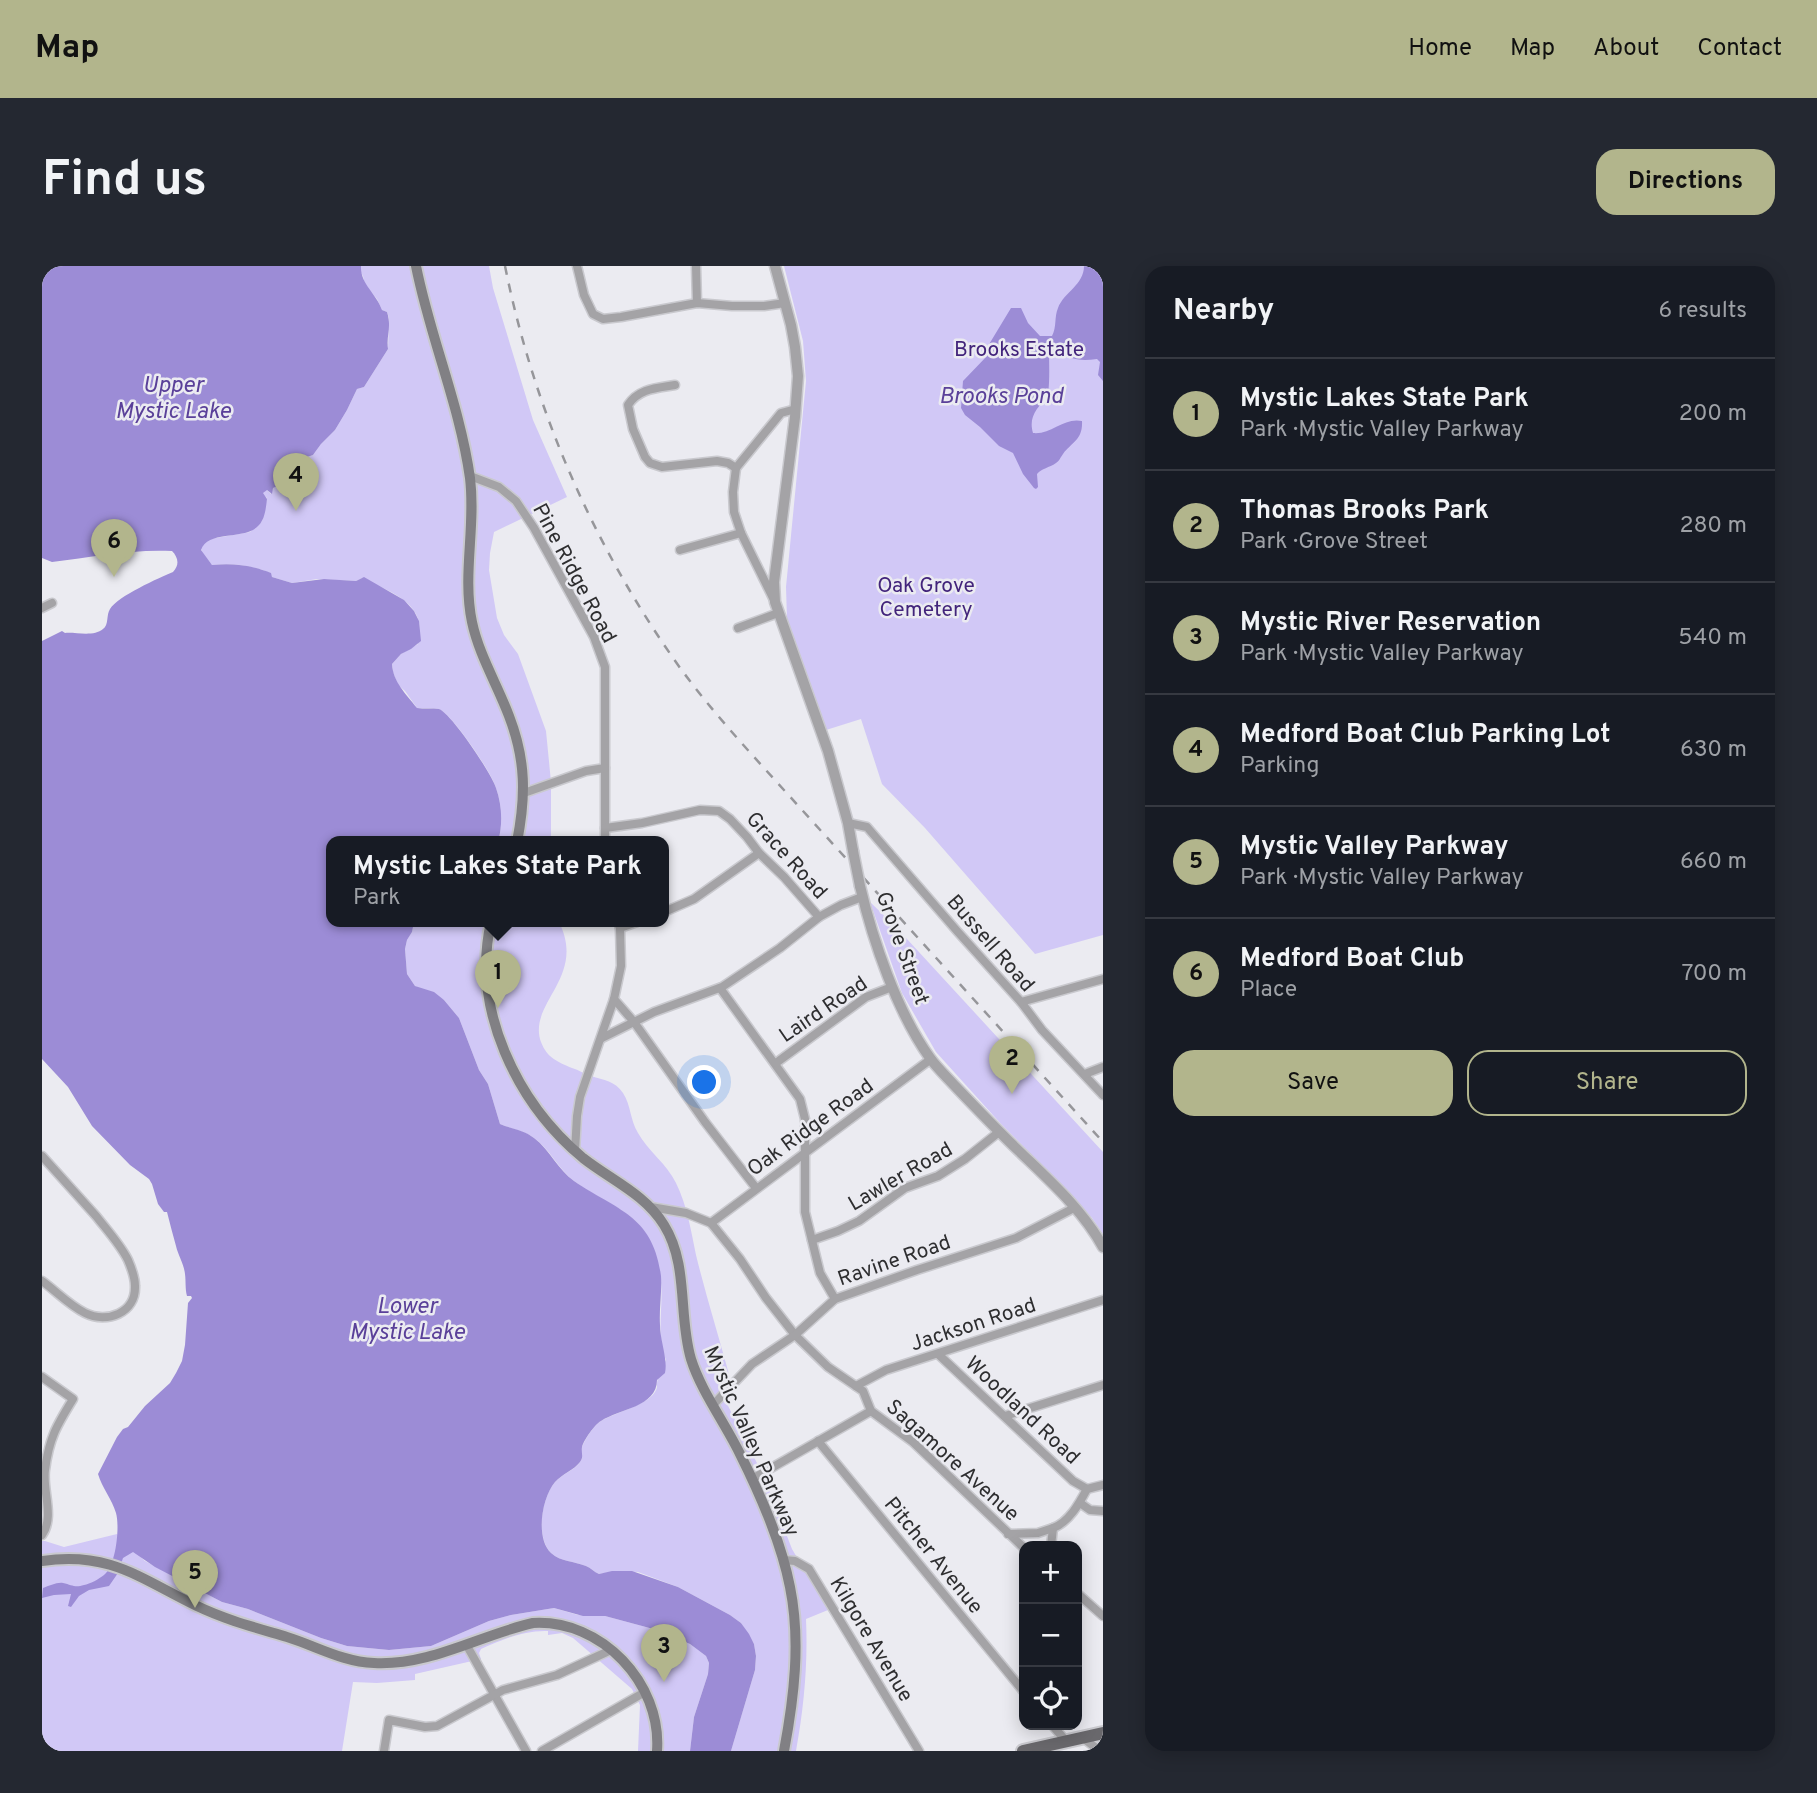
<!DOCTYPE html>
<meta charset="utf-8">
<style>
body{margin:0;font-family:Overpass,sans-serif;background:#242831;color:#f1f3f6}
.controls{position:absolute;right:21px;bottom:21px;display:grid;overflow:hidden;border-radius:14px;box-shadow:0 4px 18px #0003}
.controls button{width:63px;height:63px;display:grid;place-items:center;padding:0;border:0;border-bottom:2px solid #363941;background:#171b24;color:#f1f3f6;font:35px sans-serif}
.you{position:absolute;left:663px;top:817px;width:24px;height:24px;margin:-18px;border:5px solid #fff;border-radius:50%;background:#1a73e8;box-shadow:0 0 0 10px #1a73e833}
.badge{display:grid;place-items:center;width:46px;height:46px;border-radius:50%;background:#b2b58c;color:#111;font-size:23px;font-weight:700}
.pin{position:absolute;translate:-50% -58px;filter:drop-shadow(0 2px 4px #0008)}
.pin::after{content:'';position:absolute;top:37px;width:24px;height:21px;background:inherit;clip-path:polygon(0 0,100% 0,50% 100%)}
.popup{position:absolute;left:284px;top:570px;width:343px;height:91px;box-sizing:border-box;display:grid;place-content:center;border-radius:14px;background:#171b24;filter:drop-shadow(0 2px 5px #0005);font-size:23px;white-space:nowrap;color:#9ea1a6}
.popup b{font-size:26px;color:#f1f3f6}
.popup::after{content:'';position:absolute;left:50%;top:100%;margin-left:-14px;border:14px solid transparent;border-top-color:#171b24}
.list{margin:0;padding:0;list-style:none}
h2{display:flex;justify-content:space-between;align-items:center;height:91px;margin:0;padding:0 28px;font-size:30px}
h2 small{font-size:23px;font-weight:400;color:#9ea1a6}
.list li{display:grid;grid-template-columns:46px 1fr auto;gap:21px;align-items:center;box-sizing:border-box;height:112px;padding:0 28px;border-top:2px solid #363941}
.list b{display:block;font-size:26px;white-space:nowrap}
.list p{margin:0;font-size:23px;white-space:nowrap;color:#9ea1a6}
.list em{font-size:23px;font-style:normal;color:#9ea1a6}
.actions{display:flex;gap:14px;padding:21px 28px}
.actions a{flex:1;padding:16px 0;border:2px solid #b2b58c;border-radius:21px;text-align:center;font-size:24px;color:#b2b58c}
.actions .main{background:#b2b58c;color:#111}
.icon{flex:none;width:38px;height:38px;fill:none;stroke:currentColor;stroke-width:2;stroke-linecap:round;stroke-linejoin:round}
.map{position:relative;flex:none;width:1061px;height:1485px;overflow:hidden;border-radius:21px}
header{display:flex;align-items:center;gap:42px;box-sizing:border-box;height:98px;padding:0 35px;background:#b2b58c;color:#111}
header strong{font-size:33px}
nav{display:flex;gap:38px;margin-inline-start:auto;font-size:24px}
.intro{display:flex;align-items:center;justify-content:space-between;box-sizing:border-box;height:168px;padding:0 42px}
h1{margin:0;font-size:49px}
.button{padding:18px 32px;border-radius:21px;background:#b2b58c;color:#111;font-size:24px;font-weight:700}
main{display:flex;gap:42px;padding:0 42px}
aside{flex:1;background:#171b24;border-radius:21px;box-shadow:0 4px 18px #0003}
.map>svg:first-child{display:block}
.green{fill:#d1c8f6}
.water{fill:#9c8cd6}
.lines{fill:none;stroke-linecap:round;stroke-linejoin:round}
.minor-casing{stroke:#c9c9ce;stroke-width:11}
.tertiary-casing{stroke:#c9c9ce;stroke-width:13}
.secondary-casing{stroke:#c9c9ce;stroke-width:14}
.primary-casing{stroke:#c9c9ce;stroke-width:16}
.minor{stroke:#a4a3a6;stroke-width:8}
.tertiary{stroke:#a4a3a6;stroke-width:10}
.secondary{stroke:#818084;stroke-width:10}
.primary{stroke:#69686c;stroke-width:12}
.rail{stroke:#96969a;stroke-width:2.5;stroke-dasharray:9 9;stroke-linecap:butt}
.tertiary-bridge-casing{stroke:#c9c9ce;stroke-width:13;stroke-linecap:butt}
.tertiary-bridge{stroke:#a4a3a6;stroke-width:10}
.labels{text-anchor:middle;stroke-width:5;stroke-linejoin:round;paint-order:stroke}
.park-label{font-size:21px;fill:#42247b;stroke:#ebebf1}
.street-label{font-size:21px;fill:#2e2e30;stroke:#ebebf1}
.water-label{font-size:23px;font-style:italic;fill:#5a4099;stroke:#ebebf1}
</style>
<header>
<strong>Map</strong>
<nav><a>Home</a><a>Map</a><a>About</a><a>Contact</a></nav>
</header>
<div class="intro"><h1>Find us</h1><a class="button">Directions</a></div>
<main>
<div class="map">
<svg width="1061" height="1485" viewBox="0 0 1061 1485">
<rect width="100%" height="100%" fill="#ebebf1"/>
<g class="green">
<path d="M319,0H447L451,22L491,154L525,231L452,266L448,287L447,304L455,352L462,369L476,388L504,465L509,516V576H456C461,558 460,539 454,522C450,507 410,448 397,443C393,442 380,442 375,442L363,425L356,419L351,406L350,398L359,388L376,378C376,372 378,362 377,356C372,332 339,322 320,312L314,315L275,313L250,317L230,311L228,307C209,299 191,297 170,299L160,287L159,282L162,277L168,273L208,266L220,255L225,232L220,228L224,223L229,228L231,222L240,218L265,191L271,189L279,178L293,164L305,144L315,123L322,121L346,83L347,52L345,46L340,44L335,33L323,19L321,10L318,5Z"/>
<path d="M742,0H1061V669L993,688L883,562L840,518L819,453L784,464L745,353L744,321L764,115L761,75Z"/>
<path d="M828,636L853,660L1061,886V968L1050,952L1026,925L959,858L894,786L860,727Z"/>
<path d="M372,656H517C545,712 485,737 499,776C505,792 516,796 530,802C537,804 542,808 549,810C562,814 573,815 581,827C589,839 588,854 596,867C606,885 625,898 634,917C645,939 649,965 654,989C664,1030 677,1071 688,1112L678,1124L723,1213L750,1283L786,1344L764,1353C766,1398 762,1441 754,1485H689L713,1404L714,1390L712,1378L699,1357L688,1349L636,1321L596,1306L576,1305L557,1308C552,1306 549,1302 544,1300C532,1295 519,1296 509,1287C493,1271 500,1231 513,1216C520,1208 533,1204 538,1196C542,1190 538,1187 540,1181C543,1173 552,1159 559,1155C572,1147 609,1138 614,1124C616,1121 614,1117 616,1113C618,1107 621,1100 624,1094C613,1067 623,1037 618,1009C608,945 576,947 532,915C516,903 508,883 492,872C482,864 468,863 458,858L446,818L437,804L417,752L402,734L373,720L365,708L363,683L365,674L370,666Z"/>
<path d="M75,1268L103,1295L180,1336L206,1343L279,1372L305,1380L347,1384L389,1380L447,1355L469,1349L512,1342L536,1349L563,1350L615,1364L648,1378L664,1390L667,1397L666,1408L652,1451L648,1485H596L598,1439L590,1423L531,1372L520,1367L506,1369V1365C482,1364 460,1374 439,1383L437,1387L439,1393L373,1408V1414L335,1417L311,1416L300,1485H0V1275H3L22,1281Z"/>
</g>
<g class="water">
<path d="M0,0H319C318,18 334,27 340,44L345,46C350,62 344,69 346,83L322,121L315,123L305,144L293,164L279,178L271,189L265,191L240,218L231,222L230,228L225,224L221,227L225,233C224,241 223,253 217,259C204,275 166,263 159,284L170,299C191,297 209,299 229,307L230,311L250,317L282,313L314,315L322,311L362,334L372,345L377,355L379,375L369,383L359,388L350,398C351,416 364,428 375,442C381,443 391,442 397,443C409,447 450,508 454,522C460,539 461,558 456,576H290V656H372L370,666L365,674L363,683L365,708L373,720L392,726L402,734L417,752L437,804L446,818L458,858C469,863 482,864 492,872C508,884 516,904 532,915C576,945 611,949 619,1010C620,1027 617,1043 618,1059C618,1075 626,1093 623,1107L615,1114C615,1141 577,1143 559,1155C552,1159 542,1174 540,1181C539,1187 542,1191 538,1196C532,1204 520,1208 513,1216C500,1231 493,1272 509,1287C519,1296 532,1295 544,1300C549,1302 552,1306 557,1308L570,1305H590L636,1321L688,1349L699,1357L707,1368L712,1378L714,1390L713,1404L689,1485H648L652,1451L666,1408L667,1397L664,1390L648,1378L615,1364L563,1350H541L512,1342L469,1349L447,1355L389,1380L347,1384L305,1380L279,1372L206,1343L180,1336L113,1301L91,1286L81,1292L76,1307L67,1320L47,1324L37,1330L29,1341L26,1340L29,1328L12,1329L0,1332L1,1322C7,1320 15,1316 21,1317C30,1319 33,1322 42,1319C48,1318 57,1313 62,1309C74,1300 78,1261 74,1247C70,1233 60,1222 56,1208L75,1171L81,1163L86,1161L103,1140L128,1117L134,1107L140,1095L143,1079L146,1037L150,1032L149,1030H145C143,1023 144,1015 143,1008C142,998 136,989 134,980C131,969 128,958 125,946H122L116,938L110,918L107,913L88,899L50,860L26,821L0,793V375L20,365L23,367C34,366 52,371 61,363C67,359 64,349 68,343C76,330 117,312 131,306C138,299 136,291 130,285C90,283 50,291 10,296L0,292Z"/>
<path d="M1042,0H1061V115L1056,109L1058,96L1055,93C1039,95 1026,95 1015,80L1007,81C1007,97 1008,113 1006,129C996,142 986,150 991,167C1009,169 1022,151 1040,155C1041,174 1030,176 1021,188C1018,192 1018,194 1014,197C1007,202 1000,202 995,208L996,221L994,223L992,222L981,208L971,187L957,180L938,161L923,149L919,142L921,115L945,90L946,80L969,42H979L986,57L998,70H1010C1015,61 1012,51 1016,42C1022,26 1042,19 1042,0Z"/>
</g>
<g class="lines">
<defs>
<g id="minor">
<path d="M535,0L542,29L551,48L561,53L579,51L655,37L690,40H722L743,37"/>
<path d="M654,0L655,37"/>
<path d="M633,119C616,122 597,122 586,139L591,163L603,191L608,197L620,201L675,195L686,197L694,202"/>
<path d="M428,210L457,221L474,235L492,262L552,371L563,401V576"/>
<path d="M638,284L699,267"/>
<path d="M732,334L699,267L692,246L691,226L694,202L739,147L754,143"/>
<path d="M0,342L10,337"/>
<path d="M696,362L736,347"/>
<path d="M482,527L544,505L563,502"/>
<path d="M806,557L825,561L915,665L979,736L1000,764L1061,829"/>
<path d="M563,562L600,557L658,544L677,545L688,553L705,571L717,587L742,611L777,651"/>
<path d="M622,646L652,633L717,587"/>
<path d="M578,662L595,656"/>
<path d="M678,722L758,833L763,853V946L778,1007L793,1033"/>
<path d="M572,733L592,756L663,856L714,922"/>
<path d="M979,736L1061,713"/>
<path d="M560,772L612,746L680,721L738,682L777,651L799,639L820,631"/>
<path d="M734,797L824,731L850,721"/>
<path d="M1043,808L1061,801"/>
<path d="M533,885L535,850L538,831L572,733L579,700L578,662L576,656"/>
<path d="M0,890C18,910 36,930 54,950C65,964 78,978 86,994C89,1001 93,1012 93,1020C94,1047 65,1058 43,1047C27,1039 14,1025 0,1015"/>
<path d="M609,941L644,947L669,957L698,993L724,1032L753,1069L786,1101L821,1125L829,1145L871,1176L982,1282"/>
<path d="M669,957L889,793"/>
<path d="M770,974L796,965L817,955L863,922L896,910L923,893L957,866"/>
<path d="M896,1088L1031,1215L1045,1223"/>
<path d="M0,1111L31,1133C15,1159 7,1172 3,1204C0,1224 13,1251 0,1269"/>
<path d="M814,1120L844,1104L1061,1034"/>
<path d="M671,1139L710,1098L753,1069L793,1033L875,1004L974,972L1032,942"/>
<path d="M963,1150L1061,1119"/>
<path d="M776,1175L982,1426"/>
<path d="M710,1213L829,1145"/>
<path d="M1038,1237L1048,1244L1061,1245"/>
<path d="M966,1268L996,1267L1011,1262"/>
<path d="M1009,1280L1011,1262C1027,1256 1037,1238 1045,1223L1061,1219"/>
<path d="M742,1294L753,1295L767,1303L877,1485"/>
<path d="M1035,1327L1061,1350"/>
<path d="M424,1378L484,1485"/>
<path d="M1010,1459L1024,1475"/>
<path d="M1041,1472L1058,1485"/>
<path d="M342,1485L347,1454L383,1461L395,1460L461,1424L515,1409L569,1384"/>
<path d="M500,1485L603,1426"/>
</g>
<g id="tertiary">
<path d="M733,0L749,59L753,81L756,110L753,151L732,316L733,336L786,485L806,557L811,585"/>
<path d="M818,620C831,675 855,746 888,792C895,802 905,811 913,820C934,842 955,864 977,885C1007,914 1041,944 1061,981"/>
</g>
<g id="secondary">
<path d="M374,0C388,71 418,140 428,212C434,261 420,309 430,356C437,389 455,418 467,450C484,494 484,530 475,576"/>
<path d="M449,656C429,743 475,837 541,892C569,914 603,928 622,959C647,999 636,1050 649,1093C659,1125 683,1157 698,1188C719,1230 739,1275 748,1321C759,1375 752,1432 742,1485"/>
<path d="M0,1295C68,1285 99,1313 155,1340C184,1354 215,1362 245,1371C274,1380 301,1396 332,1397C388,1400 438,1369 491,1357C559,1353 620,1417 615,1485"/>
</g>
<path id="primary" d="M981,1485L1061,1467"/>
</defs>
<use href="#minor" class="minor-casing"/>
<use href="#tertiary" class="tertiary-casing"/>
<use href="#secondary" class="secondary-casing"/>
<use href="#primary" class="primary-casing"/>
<use href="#minor" class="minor"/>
<use href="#tertiary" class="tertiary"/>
<use href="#secondary" class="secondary"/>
<use href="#primary" class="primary"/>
<path class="rail" d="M463,0C492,144 551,279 636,399C662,435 692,469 722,502L1061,876"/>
<defs>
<path id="tertiary-bridge" d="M811,585L818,620"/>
</defs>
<use href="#tertiary-bridge" class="tertiary-bridge-casing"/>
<use href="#tertiary-bridge" class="tertiary-bridge"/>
</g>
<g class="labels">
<g class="park-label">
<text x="977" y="90">Brooks Estate</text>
<text x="884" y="326">Oak Grove<tspan x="884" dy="24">Cemetery</tspan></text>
</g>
<g class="street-label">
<text transform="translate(533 307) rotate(62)" y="7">Pine Ridge Road</text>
<text transform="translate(745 589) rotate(48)" y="7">Grace Road</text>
<text transform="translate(949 677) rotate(49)" y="7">Bussell Road</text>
<text transform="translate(861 682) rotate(70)" y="7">Grove Street</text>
<text transform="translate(781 743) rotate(-34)" y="7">Laird Road</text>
<text transform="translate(768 861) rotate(-36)" y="7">Oak Ridge Road</text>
<text transform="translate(858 910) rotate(-30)" y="7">Lawler Road</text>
<text transform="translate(852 994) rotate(-19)" y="7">Ravine Road</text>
<text transform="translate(931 1058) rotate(-18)" y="7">Jackson Road</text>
<text transform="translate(981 1144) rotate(43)" y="7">Woodland Road</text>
<text transform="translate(710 1175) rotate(66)" y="7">Mystic Valley Parkway</text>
<text transform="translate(911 1194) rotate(42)" y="7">Sagamore Avenue</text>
<text transform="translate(892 1289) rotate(51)" y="7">Pitcher Avenue</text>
<text transform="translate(830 1373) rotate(59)" y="7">Kilgore Avenue</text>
</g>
<g class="water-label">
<text x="131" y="126">Upper<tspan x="131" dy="26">Mystic Lake</tspan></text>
<text x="959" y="137">Brooks Pond</text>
<text x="365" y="1047">Lower<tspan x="365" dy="26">Mystic Lake</tspan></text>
</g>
</g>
</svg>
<div class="controls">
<button>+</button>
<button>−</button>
<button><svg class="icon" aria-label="locate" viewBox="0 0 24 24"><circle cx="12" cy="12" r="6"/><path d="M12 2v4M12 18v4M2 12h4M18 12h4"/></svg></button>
</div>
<div class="you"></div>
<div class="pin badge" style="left:456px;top:742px">1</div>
<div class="popup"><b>Mystic Lakes State Park</b>Park</div>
<div class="pin badge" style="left:970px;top:828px">2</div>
<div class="pin badge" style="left:622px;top:1416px">3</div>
<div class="pin badge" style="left:254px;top:245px">4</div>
<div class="pin badge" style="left:153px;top:1342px">5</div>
<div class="pin badge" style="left:72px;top:311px">6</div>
</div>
<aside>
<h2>Nearby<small>6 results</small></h2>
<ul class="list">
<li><span class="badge">1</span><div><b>Mystic Lakes State Park</b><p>Park · Mystic Valley Parkway</p></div><em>200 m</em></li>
<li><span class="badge">2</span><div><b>Thomas Brooks Park</b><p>Park · Grove Street</p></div><em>280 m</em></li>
<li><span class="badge">3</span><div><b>Mystic River Reservation</b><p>Park · Mystic Valley Parkway</p></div><em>540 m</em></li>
<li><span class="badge">4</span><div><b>Medford Boat Club Parking Lot</b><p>Parking</p></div><em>630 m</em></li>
<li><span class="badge">5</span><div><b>Mystic Valley Parkway</b><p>Park · Mystic Valley Parkway</p></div><em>660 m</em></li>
<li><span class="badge">6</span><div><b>Medford Boat Club</b><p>Place</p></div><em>700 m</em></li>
</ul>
<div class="actions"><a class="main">Save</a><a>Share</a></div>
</aside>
</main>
